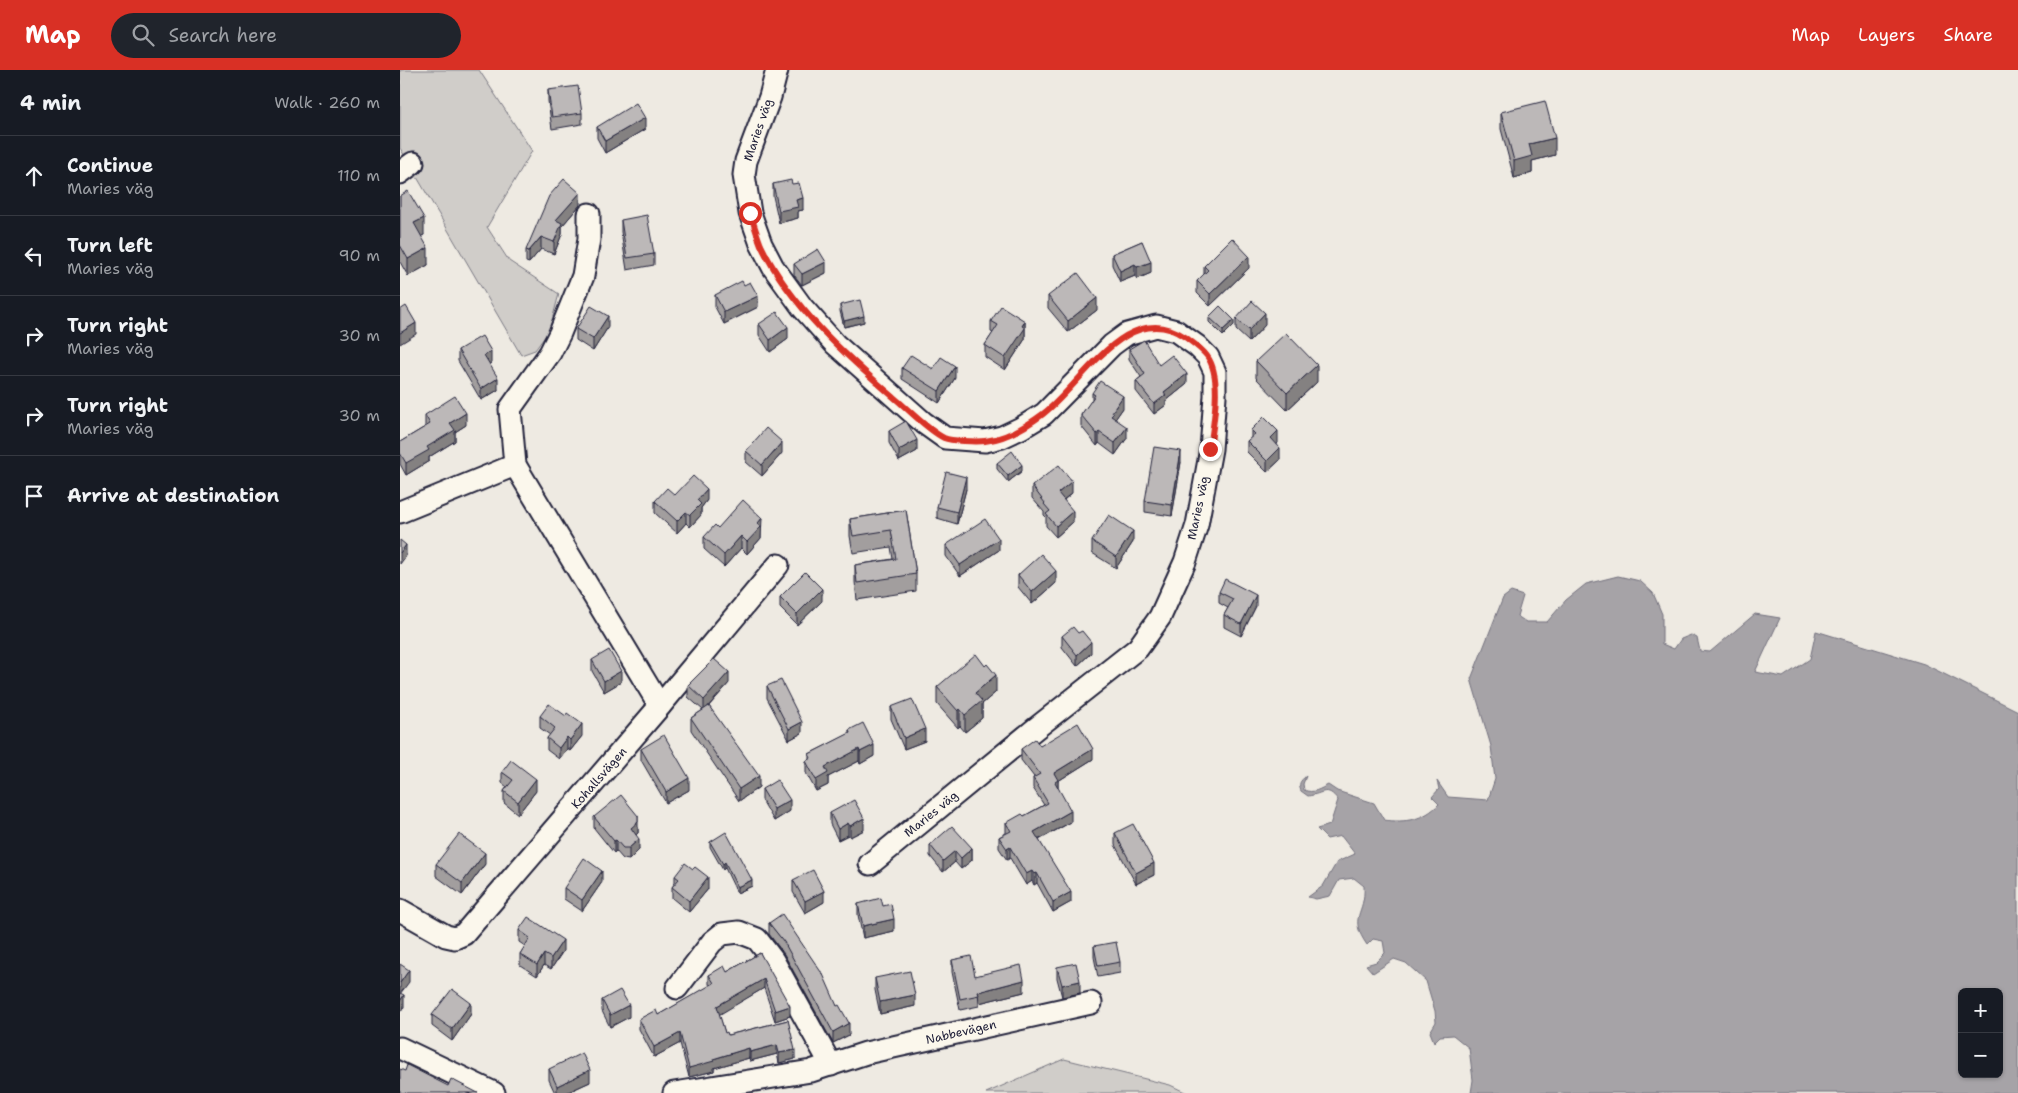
<!DOCTYPE html>
<meta charset="utf-8">
<style>
body{margin:0;font-family:"Shantell Sans",sans-serif;background:#20242c;color:#f1f3f6}
.controls{position:absolute;right:15px;bottom:15px;display:grid;overflow:hidden;border-radius:8px;box-shadow:0 1px 4px #0004}
.controls button{width:45px;height:45px;display:grid;place-items:center;padding:0;border:0;border-bottom:1px solid #363941;background:#171b24;color:#f1f3f6;font:25px sans-serif}
.stop{position:absolute;width:15px;height:15px;margin:-11px;border:4px solid #d93025;border-radius:50%;background:#fff}
.stop.end{background:#d93025;border-color:#fff;box-shadow:0 1px 5px #0008}
.list{margin:0;padding:0;list-style:none}
h2{display:flex;justify-content:space-between;align-items:center;height:65px;margin:0;padding:0 20px;font-size:21px}
h2 small{font-size:16px;font-weight:400;color:#9ea1a6}
.list li{display:grid;grid-template-columns:32px 1fr auto;gap:15px;align-items:center;box-sizing:border-box;height:80px;padding:0 20px;border-top:1px solid #363941}
.list b{display:block;font-size:19px;white-space:nowrap}
.list p{margin:0;font-size:16px;white-space:nowrap;color:#9ea1a6}
.list em{font-size:16px;font-style:normal;color:#9ea1a6}
.icon{flex:none;width:28px;height:28px;fill:none;stroke:currentColor;stroke-width:2;stroke-linecap:round;stroke-linejoin:round}
.map{position:relative;flex:none;width:1618px;height:1023px;overflow:hidden}
header{display:flex;align-items:center;gap:30px;box-sizing:border-box;height:70px;padding:0 25px;background:#d93025;color:#fff}
header strong{font-size:24px}
nav{display:flex;gap:28px;margin-inline-start:auto;font-size:18px}
.search{width:350px;height:45px;background:#20242c;display:flex;align-items:center;gap:12px;box-sizing:border-box;padding:0 18px;border-radius:28px;color:#9ea1a6;font-size:19px}
main{display:flex}
aside{flex:1;background:#171b24}
.map>svg:first-child{display:block}
.green{fill:#d0cdc9;stroke:#797882}
.water{fill:#a6a3a7;stroke:#716f7c;fill-rule:evenodd}
.lines{fill:none;stroke-linecap:round;stroke-linejoin:round}
.minor-casing{stroke:#22223b;stroke-width:25}
.minor{stroke:#fbf7ec;stroke-width:21}
.wall{fill:#a29e9e;stroke:#22223b}
.shaded-wall{fill:#848181;stroke:#22223b}
.building{fill:#bcb8b8;stroke:#22223b}
.route{stroke:#d93025;stroke-width:6}
.labels{text-anchor:middle;stroke-width:5;stroke-linejoin:round;paint-order:stroke}
.street-label{font-size:12px;fill:#22223b;stroke:#fbf7ec}
</style>
<header>
<strong>Map</strong>
<div class="search"><svg class="icon" aria-label="search" viewBox="0 0 24 24"><circle cx="10" cy="10" r="6"/><path d="M15 15l6 6"/></svg>Search here</div>
<nav><a>Map</a><a>Layers</a><a>Share</a></nav>
</header>
<main>
<aside>
<h2>4 min<small>Walk · 260 m</small></h2>
<ul class="list">
<li><svg class="icon" aria-label="ahead" viewBox="0 0 24 24"><path d="M12 20V5M6 11l6-6 6 6"/></svg><div><b>Continue</b><p>Maries väg</p></div><em>110 m</em></li>
<li><svg class="icon" aria-label="left" viewBox="0 0 24 24"><path d="M17 20v-9H6M10 6l-5 5 5 5"/></svg><div><b>Turn left</b><p>Maries väg</p></div><em>90 m</em></li>
<li><svg class="icon" aria-label="right" viewBox="0 0 24 24"><path d="M7 20v-9h11M14 6l5 5-5 5"/></svg><div><b>Turn right</b><p>Maries väg</p></div><em>30 m</em></li>
<li><svg class="icon" aria-label="right" viewBox="0 0 24 24"><path d="M7 20v-9h11M14 6l5 5-5 5"/></svg><div><b>Turn right</b><p>Maries väg</p></div><em>30 m</em></li>
<li><svg class="icon" aria-label="arrive" viewBox="0 0 24 24"><path d="M6 21V4h12l-3 4 3 4H6"/></svg><div><b>Arrive at destination</b></div></li>
</ul>
</aside>
<div class="map">
<svg width="1618" height="1023" viewBox="0 0 1618 1023">
<rect width="100%" height="100%" fill="#eeeae2"/>
<filter id="ink" filterUnits="userSpaceOnUse"><feTurbulence type="fractalNoise" baseFrequency=".02" numOctaves="2"/><feDisplacementMap in="SourceGraphic" scale="10" xChannelSelector="R" yChannelSelector="G"/><feConvolveMatrix kernelMatrix="1 2 1 2 8 2 1 2 1" color-interpolation-filters="sRGB"/></filter>
<g filter="url(#ink)">
<g class="green">
<path d="M0,0H79L132,81L87,157L109,191L159,224L149,261L135,280L121,285L0,78Z"/>
<path d="M664,989L770,1015L787,1023H586Z"/>
</g>
<path class="water" d="M1218,506L1240,511L1253,523L1262,544V574L1274,579L1281,569L1291,565L1297,568L1300,581L1310,582L1355,544L1380,548L1355,602L1383,607L1410,589L1416,561L1524,594L1618,641V1023H1071L1073,1010L1069,978L1053,965L1040,966L1034,972L1030,962L1036,952L1035,941L1026,911L1006,893L994,889L973,903L966,895L976,892L985,883L983,871L973,869L967,875C947,846 966,845 964,816L954,808L939,810L930,826L916,829L908,827L923,816L937,792L955,784L941,766L927,769L917,759L930,755L938,730C927,715 923,724 908,726L901,721C898,714 900,711 906,706L903,714L904,720C913,724 920,719 928,715L937,721L974,733L984,750C1005,753 1024,750 1039,734L1032,727L1039,719L1037,711L1048,727L1088,730L1095,709L1091,676L1071,609L1103,528L1111,522L1123,526L1117,546L1126,552H1147L1166,530L1186,514ZM1562,922H1599V1004H1562Z"/>
<g class="lines">
<defs>
<g id="minor">
<path d="M377,0L370,27L346,91L344,105L350,143L361,174L373,197L402,237L435,274L524,353L545,368L585,371L602,367L621,358L644,344L712,275L727,264L756,256L776,261L797,276L808,287L815,302V326L811,379L797,455L785,492L760,547L738,578L635,659L470,794"/>
<path d="M0,103L13,93"/>
<path d="M115,395L260,636"/>
<path d="M0,442L115,395L110,339L150,283L160,263L183,206L189,169V144"/>
<path d="M0,840L46,866L55,868L64,864L260,636L378,495"/>
<path d="M277,918L312,872L322,864L339,862L357,869L373,890L431,995"/>
<path d="M0,978L94,1023"/>
<path d="M274,1023L411,1001L466,983L691,933"/>
</g>
</defs>
<use href="#minor" class="minor-casing"/>
<use href="#minor" class="minor"/>
</g>
<g class="wall">
<path d="M148,20L182,43V54L152,59L148,31Z"/>
<path d="M1101,42L1155,85L1132,91V103L1114,108L1101,59Z"/>
<path d="M197,57L245,59L205,83L197,68Z"/>
<path d="M373,114H392L403,140L398,141V148L379,153L373,126Z"/>
<path d="M0,126L24,165L21,166L28,195L8,206L0,192Z"/>
<path d="M180,135L162,156V164L154,184L141,179L129,193L126,192V180Z"/>
<path d="M221,150L254,184V195L227,200L221,162Z"/>
<path d="M742,171L751,203L737,209L735,206L720,212L712,195V184Z"/>
<path d="M394,194L426,203L402,215L394,205Z"/>
<path d="M804,196L849,198L810,236L797,223V211L804,204Z"/>
<path d="M315,225L358,237L324,254L315,237Z"/>
<path d="M648,226L697,240L668,262L648,238Z"/>
<path d="M440,235L464,252L444,257L440,241Z"/>
<path d="M809,247L834,255L823,266L809,252Z"/>
<path d="M836,249L865,255L849,272L836,260Z"/>
<path d="M591,251H625V269L605,300L585,287V275L593,263L591,262Z"/>
<path d="M359,254L388,269L370,282L359,265Z"/>
<path d="M208,257L193,281L176,270V259Z"/>
<path d="M729,279L759,295L787,314L766,331V335L754,344L736,321V311L741,307L729,289Z"/>
<path d="M58,280L91,293L89,294L98,320L81,330L58,291Z"/>
<path d="M856,291L917,312L887,340L856,308Z"/>
<path d="M502,298L555,308L539,333L502,309Z"/>
<path d="M692,323L723,338L715,349L727,368L715,385L699,373L697,376L681,356V345L692,330Z"/>
<path d="M25,345L66,355L55,362V371L29,387V391L6,405L0,394V372L25,357Z"/>
<path d="M851,360L878,373L877,374L880,390L867,402L847,382V371L851,368Z"/>
<path d="M489,361L517,381L499,391L489,373Z"/>
<path d="M346,381L382,383L362,406L346,392Z"/>
<path d="M781,392L772,446L745,442V431Z"/>
<path d="M597,393L622,401L608,412L597,399Z"/>
<path d="M632,416L672,423L664,430L673,452L656,467L646,456V447L644,445V442L632,428Z"/>
<path d="M566,419L557,454L537,448V437Z"/>
<path d="M275,425L307,430L301,438V445L290,457L286,453L277,463L255,443V431Z"/>
<path d="M506,440L516,504V521L457,530L455,512V495L493,489L491,477L453,483L450,466V449Z"/>
<path d="M318,458L362,460H361V468L347,484L341,478L324,497L304,479V467Z"/>
<path d="M692,471L733,472L716,498L692,483Z"/>
<path d="M546,475L599,480L560,506L546,486Z"/>
<path d="M618,505L656,513L632,534L618,517Z"/>
<path d="M819,522L856,536L841,566L824,557V545L828,538L819,533Z"/>
<path d="M380,527L422,531L397,555L380,538Z"/>
<path d="M662,566L691,583L677,596L662,577Z"/>
<path d="M192,590L221,612L204,622L192,601Z"/>
<path d="M329,613L309,636L359,717L339,731L291,660V648L303,640L288,627V615Z"/>
<path d="M367,616L402,663L389,670L367,628Z"/>
<path d="M537,617L596,622L582,634V648L565,662L560,656L558,658L537,634Z"/>
<path d="M491,637L525,671L504,679L491,649Z"/>
<path d="M140,646L182,666L170,681L167,679L159,689L147,680V668L150,665L140,658Z"/>
<path d="M449,660L474,686L460,694L459,691L428,707V715L416,721L406,703V691L409,690V684L449,664Z"/>
<path d="M640,676L693,689L658,711V718L671,752L639,770L671,832L653,842L637,813L634,815L632,811L626,815L610,788L607,790L599,778V767L606,763V753L624,746L644,735L633,718V708L634,707L621,690V679Z"/>
<path d="M241,679L289,720L266,733L241,690Z"/>
<path d="M102,702L136,721L118,744L104,733V721L107,717L102,713Z"/>
<path d="M362,719L390,741L374,751L362,730Z"/>
<path d="M430,743L464,760L450,767L448,765L438,770L430,754Z"/>
<path d="M194,747L238,757V763L236,765L239,780L229,790L223,789L216,781L214,783L194,758Z"/>
<path d="M715,763L754,805L736,814L715,775Z"/>
<path d="M310,772L352,816L337,823L325,798L323,800L310,777Z"/>
<path d="M530,775L572,778V790L561,799L555,792L543,802L530,786Z"/>
<path d="M36,794H85L62,825L36,806Z"/>
<path d="M275,806L308,819L289,842L272,828V817L275,813Z"/>
<path d="M393,810L424,832L405,843L393,822Z"/>
<path d="M202,812L182,841L164,829V818Z"/>
<path d="M458,834L483,836L494,861L463,868L458,845Z"/>
<path d="M369,853L437,936L449,965L433,973L384,884L369,864Z"/>
<path d="M119,860L163,881L151,899L144,895L137,906L120,895V884L125,876L119,872Z"/>
<path d="M694,876L720,892V903L698,907L694,887Z"/>
<path d="M360,883L390,946L375,951L364,918L319,944L325,963L328,965L388,950L395,989L379,993L377,984L350,991L349,988L314,998V1001L289,1007L280,973L254,987L239,959V949L258,945L310,916L309,914V905L327,902Z"/>
<path d="M552,890L575,906L624,922L579,933V936L560,940L552,902Z"/>
<path d="M657,897L680,923L662,927L657,908Z"/>
<path d="M475,908L515,936L480,944L475,920Z"/>
<path d="M202,930L229,947L210,957L202,941Z"/>
<path d="M71,944L52,971L32,956V945Z"/>
<path d="M149,999L190,1012L166,1023H155L149,1010Z"/>
</g>
<g class="shaded-wall">
<path d="M245,48V59L205,83V71Z"/>
<path d="M1155,68V85L1132,91V103L1114,108V91L1129,74Z"/>
<path d="M180,123V135L162,156V164L154,184V172L156,150Z"/>
<path d="M403,128V140L398,141V148L379,153V141L396,130Z"/>
<path d="M24,148V165L14,170V153Z"/>
<path d="M141,167V179L129,193V181Z"/>
<path d="M28,178V195L8,206V189Z"/>
<path d="M849,186V198L810,236V224Z"/>
<path d="M426,192V203L402,215V204Z"/>
<path d="M751,192V203L737,209V197Z"/>
<path d="M735,194V206L720,212V201Z"/>
<path d="M358,226V237L324,254V242Z"/>
<path d="M697,228V240L668,262V251Z"/>
<path d="M865,243V255L849,272V260Z"/>
<path d="M208,246V257L193,281V269Z"/>
<path d="M464,246V252L444,257V251Z"/>
<path d="M834,250V255L823,266V260Z"/>
<path d="M625,251V269L605,300V288Z"/>
<path d="M16,253V264L0,274V263Z"/>
<path d="M388,257V269L370,282V270Z"/>
<path d="M91,281V293L84,297V285Z"/>
<path d="M917,295V312L887,340V323Z"/>
<path d="M555,296V308L539,333V321Z"/>
<path d="M787,304V314L766,331V335L754,344V334L764,322Z"/>
<path d="M98,308V320L81,330V319Z"/>
<path d="M723,326V338L714,351L711,346L712,342Z"/>
<path d="M66,343V355L55,362V371L29,387V391L6,405V393L50,353Z"/>
<path d="M727,357V368L715,385V373Z"/>
<path d="M878,361V373L871,380V368Z"/>
<path d="M699,362V373L697,376V364Z"/>
<path d="M517,370V381L499,391V380Z"/>
<path d="M382,372V383L362,406V395Z"/>
<path d="M880,378V390L867,402V391Z"/>
<path d="M781,381V392L772,446V435Z"/>
<path d="M622,395V401L608,412V406Z"/>
<path d="M566,407V419L557,454V442Z"/>
<path d="M672,411V423L658,434V423Z"/>
<path d="M307,419V430L301,438V445L290,457V445L297,430Z"/>
<path d="M673,441V452L656,467V456Z"/>
<path d="M286,442V453L277,463V451Z"/>
<path d="M362,448L361,468L347,484V472L358,453Z"/>
<path d="M733,461V472L716,498V487Z"/>
<path d="M341,466V478L324,497V485Z"/>
<path d="M599,469V480L560,506V495Z"/>
<path d="M6,475V486L0,494V483Z"/>
<path d="M656,501V513L632,534V522Z"/>
<path d="M422,519V531L397,555V544Z"/>
<path d="M856,525V536L841,566V554Z"/>
<path d="M691,572V583L677,596V585Z"/>
<path d="M221,601V612L204,622V611Z"/>
<path d="M329,602V613L304,641V630Z"/>
<path d="M596,605V622L582,634V648L565,662V645L575,623Z"/>
<path d="M560,639V656L558,658V641Z"/>
<path d="M402,652V663L389,670V659Z"/>
<path d="M182,654V666L170,681V670Z"/>
<path d="M525,659V671L504,679V668Z"/>
<path d="M167,667V679L159,689V678Z"/>
<path d="M474,675V686L460,694V682Z"/>
<path d="M459,679V691L428,707V715L416,721V710L425,697Z"/>
<path d="M693,679V689L658,711V721L655,723L654,703Z"/>
<path d="M359,706V717L339,731V719Z"/>
<path d="M289,708V720L266,733V722Z"/>
<path d="M136,709V721L118,744V732Z"/>
<path d="M390,730V741L374,751V739Z"/>
<path d="M671,741V752L634,772V762Z"/>
<path d="M238,746V763L231,769V758Z"/>
<path d="M464,748V760L450,767V756Z"/>
<path d="M448,753V765L438,770V759Z"/>
<path d="M239,769V780L229,790V778Z"/>
<path d="M216,770V781L214,783V771Z"/>
<path d="M610,777V788L607,790V779Z"/>
<path d="M572,778V790L561,799V788Z"/>
<path d="M555,781V792L543,802V791Z"/>
<path d="M85,783V794L62,825V813Z"/>
<path d="M325,792V798L323,800V794Z"/>
<path d="M754,793V805L736,814V803Z"/>
<path d="M202,801V812L182,841V830Z"/>
<path d="M632,801V811L626,815V804Z"/>
<path d="M637,803V813L634,815V804Z"/>
<path d="M308,807V819L289,842V831Z"/>
<path d="M352,810V816L337,823V817Z"/>
<path d="M424,821V832L405,843V831Z"/>
<path d="M671,822V832L653,842V832Z"/>
<path d="M494,849V861L463,868V856Z"/>
<path d="M163,870V881L151,899V888Z"/>
<path d="M144,884V895L137,906V895Z"/>
<path d="M9,900V912L0,924V913Z"/>
<path d="M364,909V918L317,946V936Z"/>
<path d="M624,910V922L579,933L578,922Z"/>
<path d="M680,911V923L662,927V915Z"/>
<path d="M4,925V937L0,942V931Z"/>
<path d="M515,925V936L480,944V932Z"/>
<path d="M71,933V944L52,971V959Z"/>
<path d="M229,935V947L210,957V945Z"/>
<path d="M390,936V946L375,951V941Z"/>
<path d="M449,953V965L433,973V962Z"/>
<path d="M280,963V973L254,987V977Z"/>
<path d="M377,975V984L350,991V982Z"/>
<path d="M349,978V988L314,998V1001L289,1007V998L313,989Z"/>
<path d="M395,980V989L379,993V983Z"/>
<path d="M190,1000V1012L166,1023H157V1016Z"/>
</g>
<g class="building">
<path d="M178,16L182,43L152,47L148,20Z"/>
<path d="M1145,31L1155,68L1129,74L1132,86L1114,91L1101,42Z"/>
<path d="M236,33L245,48L205,71L197,57Z"/>
<path d="M164,109L180,123L156,150L162,153L154,172L141,167L129,181L126,180L149,126Z"/>
<path d="M391,110L392,114L399,113L403,128L396,130L398,137L379,141L373,114Z"/>
<path d="M8,121L24,148L14,153L28,178L8,189L0,175V126Z"/>
<path d="M247,145L254,184L227,188L221,150Z"/>
<path d="M832,168L849,186L810,224L797,211L808,200L804,196Z"/>
<path d="M742,171L751,192L737,197L735,194L720,201L712,184Z"/>
<path d="M418,179L426,192L402,204L394,194Z"/>
<path d="M678,203L697,228L668,251L648,226Z"/>
<path d="M342,211L344,215L350,212L358,226L324,242L315,225Z"/>
<path d="M460,230L464,246L444,251L440,235Z"/>
<path d="M852,231L865,243L849,260L836,249Z"/>
<path d="M6,236L16,253L0,263V240Z"/>
<path d="M191,236L208,246L193,269L176,259Z"/>
<path d="M601,236L625,251L622,256L625,258L605,288L585,275L598,255L591,251Z"/>
<path d="M820,236L834,250L823,260L809,247Z"/>
<path d="M377,242L388,257L370,270L359,254Z"/>
<path d="M886,263L917,295L887,323L856,291Z"/>
<path d="M82,266L91,281L84,285L98,308L81,319L58,280Z"/>
<path d="M744,270L759,295L772,285L787,304L764,322L766,325L754,334L736,311L745,304L729,279Z"/>
<path d="M511,285L533,299L541,287L555,296L539,321L502,298Z"/>
<path d="M700,311L723,326L712,342L714,343L711,346L727,357L715,373L699,362L697,364L681,345L695,325L692,323Z"/>
<path d="M55,326L66,343L50,353L55,360L27,377L29,380L6,393L0,383V372L30,354L25,345Z"/>
<path d="M864,347L878,361L871,368L880,378L867,391L847,371L855,364L851,360Z"/>
<path d="M506,351L517,370L499,380L489,361Z"/>
<path d="M366,358L382,372L362,395L346,381Z"/>
<path d="M754,377L781,381L772,435L745,431Z"/>
<path d="M612,381L622,395L608,406L597,393Z"/>
<path d="M659,395L672,411L658,423L673,441L656,456L646,444L650,441L644,434L645,433L632,416Z"/>
<path d="M546,402L566,407L557,442L537,437Z"/>
<path d="M293,406L307,419L297,430L301,434L290,445L286,442L277,451L255,431L267,418L275,425Z"/>
<path d="M343,430L362,448L358,453L361,457L347,472L341,466L324,485L304,467L315,455L318,458Z"/>
<path d="M506,440L516,504L457,513L455,495L496,489L491,460L453,466L450,449Z"/>
<path d="M709,445L733,461L716,487L692,471Z"/>
<path d="M585,449L599,469L560,495L546,475Z"/>
<path d="M0,470L6,475L0,483Z"/>
<path d="M641,484L656,501L632,522L618,505Z"/>
<path d="M405,502L422,519L397,544L380,527Z"/>
<path d="M825,509L856,525L841,554L824,545L833,529L819,522Z"/>
<path d="M673,557L678,563L682,561L691,572L677,585L662,566Z"/>
<path d="M209,580L221,601L204,611L192,590Z"/>
<path d="M576,584L585,596L587,594L596,605L575,623L582,631L565,645L560,639L558,641L537,617Z"/>
<path d="M314,589L329,602L304,630L288,615Z"/>
<path d="M381,610L402,652L389,659L367,616Z"/>
<path d="M512,629L525,659L504,668L491,637Z"/>
<path d="M149,634L166,646L167,643L182,654L170,670L167,667L159,678L147,668L155,658L140,646Z"/>
<path d="M309,636L359,706L339,719L291,648Z"/>
<path d="M463,653L474,675L460,682L459,679L425,697L428,703L416,710L406,691L411,688L409,684L450,663L449,660Z"/>
<path d="M678,653L693,679L654,703L658,710L655,712L671,741L634,762L671,822L653,832L637,803L634,804L632,801L626,804L610,777L607,779L599,767L611,761L606,753L622,744L624,746L648,733L633,708L640,704L621,679L635,669L640,676Z"/>
<path d="M264,665L289,708L266,722L241,679Z"/>
<path d="M111,690L136,709L118,732L104,721L113,710L102,702Z"/>
<path d="M377,710L390,730L374,739L362,719Z"/>
<path d="M221,725L238,746V752L231,758L239,769L229,778H223L216,770L214,771L194,747Z"/>
<path d="M454,730L464,748L450,756L448,753L438,759L430,743Z"/>
<path d="M733,754L754,793L736,803L715,763Z"/>
<path d="M552,756L572,778L561,788L555,781L543,791L530,775Z"/>
<path d="M326,762L352,810L337,817L325,792L323,794L310,772Z"/>
<path d="M59,764L85,783L62,813L36,794Z"/>
<path d="M184,788L202,801L182,830L164,818Z"/>
<path d="M285,793L293,799L295,797L308,807L289,831L272,817L279,809L275,806Z"/>
<path d="M413,800L424,821L405,831L393,810Z"/>
<path d="M481,828L483,836L491,834L494,849L463,856L458,834Z"/>
<path d="M382,844L421,902H422L437,936L439,935L449,953L433,962L384,872L369,853Z"/>
<path d="M128,847L163,870L151,888L144,884L137,895L120,884L130,868L119,860Z"/>
<path d="M716,872L720,892L698,896L694,876Z"/>
<path d="M360,883L390,936L375,941L364,909L317,936L325,963L327,962L328,965L388,950L395,980L379,983L377,975L350,982L349,978L313,989L314,991L289,998L280,963L254,977L239,949L256,940L258,945L314,913L309,905L324,896L327,902Z"/>
<path d="M571,886L575,906L621,895L624,910L578,922L579,925L560,929L552,890Z"/>
<path d="M676,893L680,911L662,915L657,897Z"/>
<path d="M0,894L9,900L0,913Z"/>
<path d="M510,901L515,925L480,932L475,908Z"/>
<path d="M52,919L71,933L52,959L32,945Z"/>
<path d="M220,920L229,935L210,945L202,930Z"/>
<path d="M0,923L4,925L0,931Z"/>
<path d="M182,983L190,1000L157,1016L149,999Z"/>
<path d="M7,995L48,1016L51,1009L78,1023H0V999L5,1001Z"/>
</g>
</g>
<g class="lines" filter="url(#ink)">
<path class="route" d="M350,143C354,154 357,165 361,175C390,236 447,287 497,330C510,341 529,361 544,368C551,371 577,372 585,371C605,369 627,356 643,344C681,316 728,227 785,267C793,273 801,278 807,286C823,308 813,354 810,379"/>
</g>
<g class="labels">
<g class="street-label">
<text transform="translate(358 60) rotate(-71)" y="4">Maries väg</text>
<text transform="translate(798 438) rotate(-78)" y="4">Maries väg</text>
<text transform="translate(199 708) rotate(-49)" y="4">Kohallsvägen</text>
<text transform="translate(531 744) rotate(-39)" y="4">Maries väg</text>
<text transform="translate(561 962) rotate(-13)" y="4">Nabbevägen</text>
</g>
</g>
</svg>
<div class="controls">
<button>+</button>
<button>−</button>
</div>
<div class="stop" style="left:350px;top:143px"></div>
<div class="stop end" style="left:810px;top:379px"></div>
</div>
</main>
